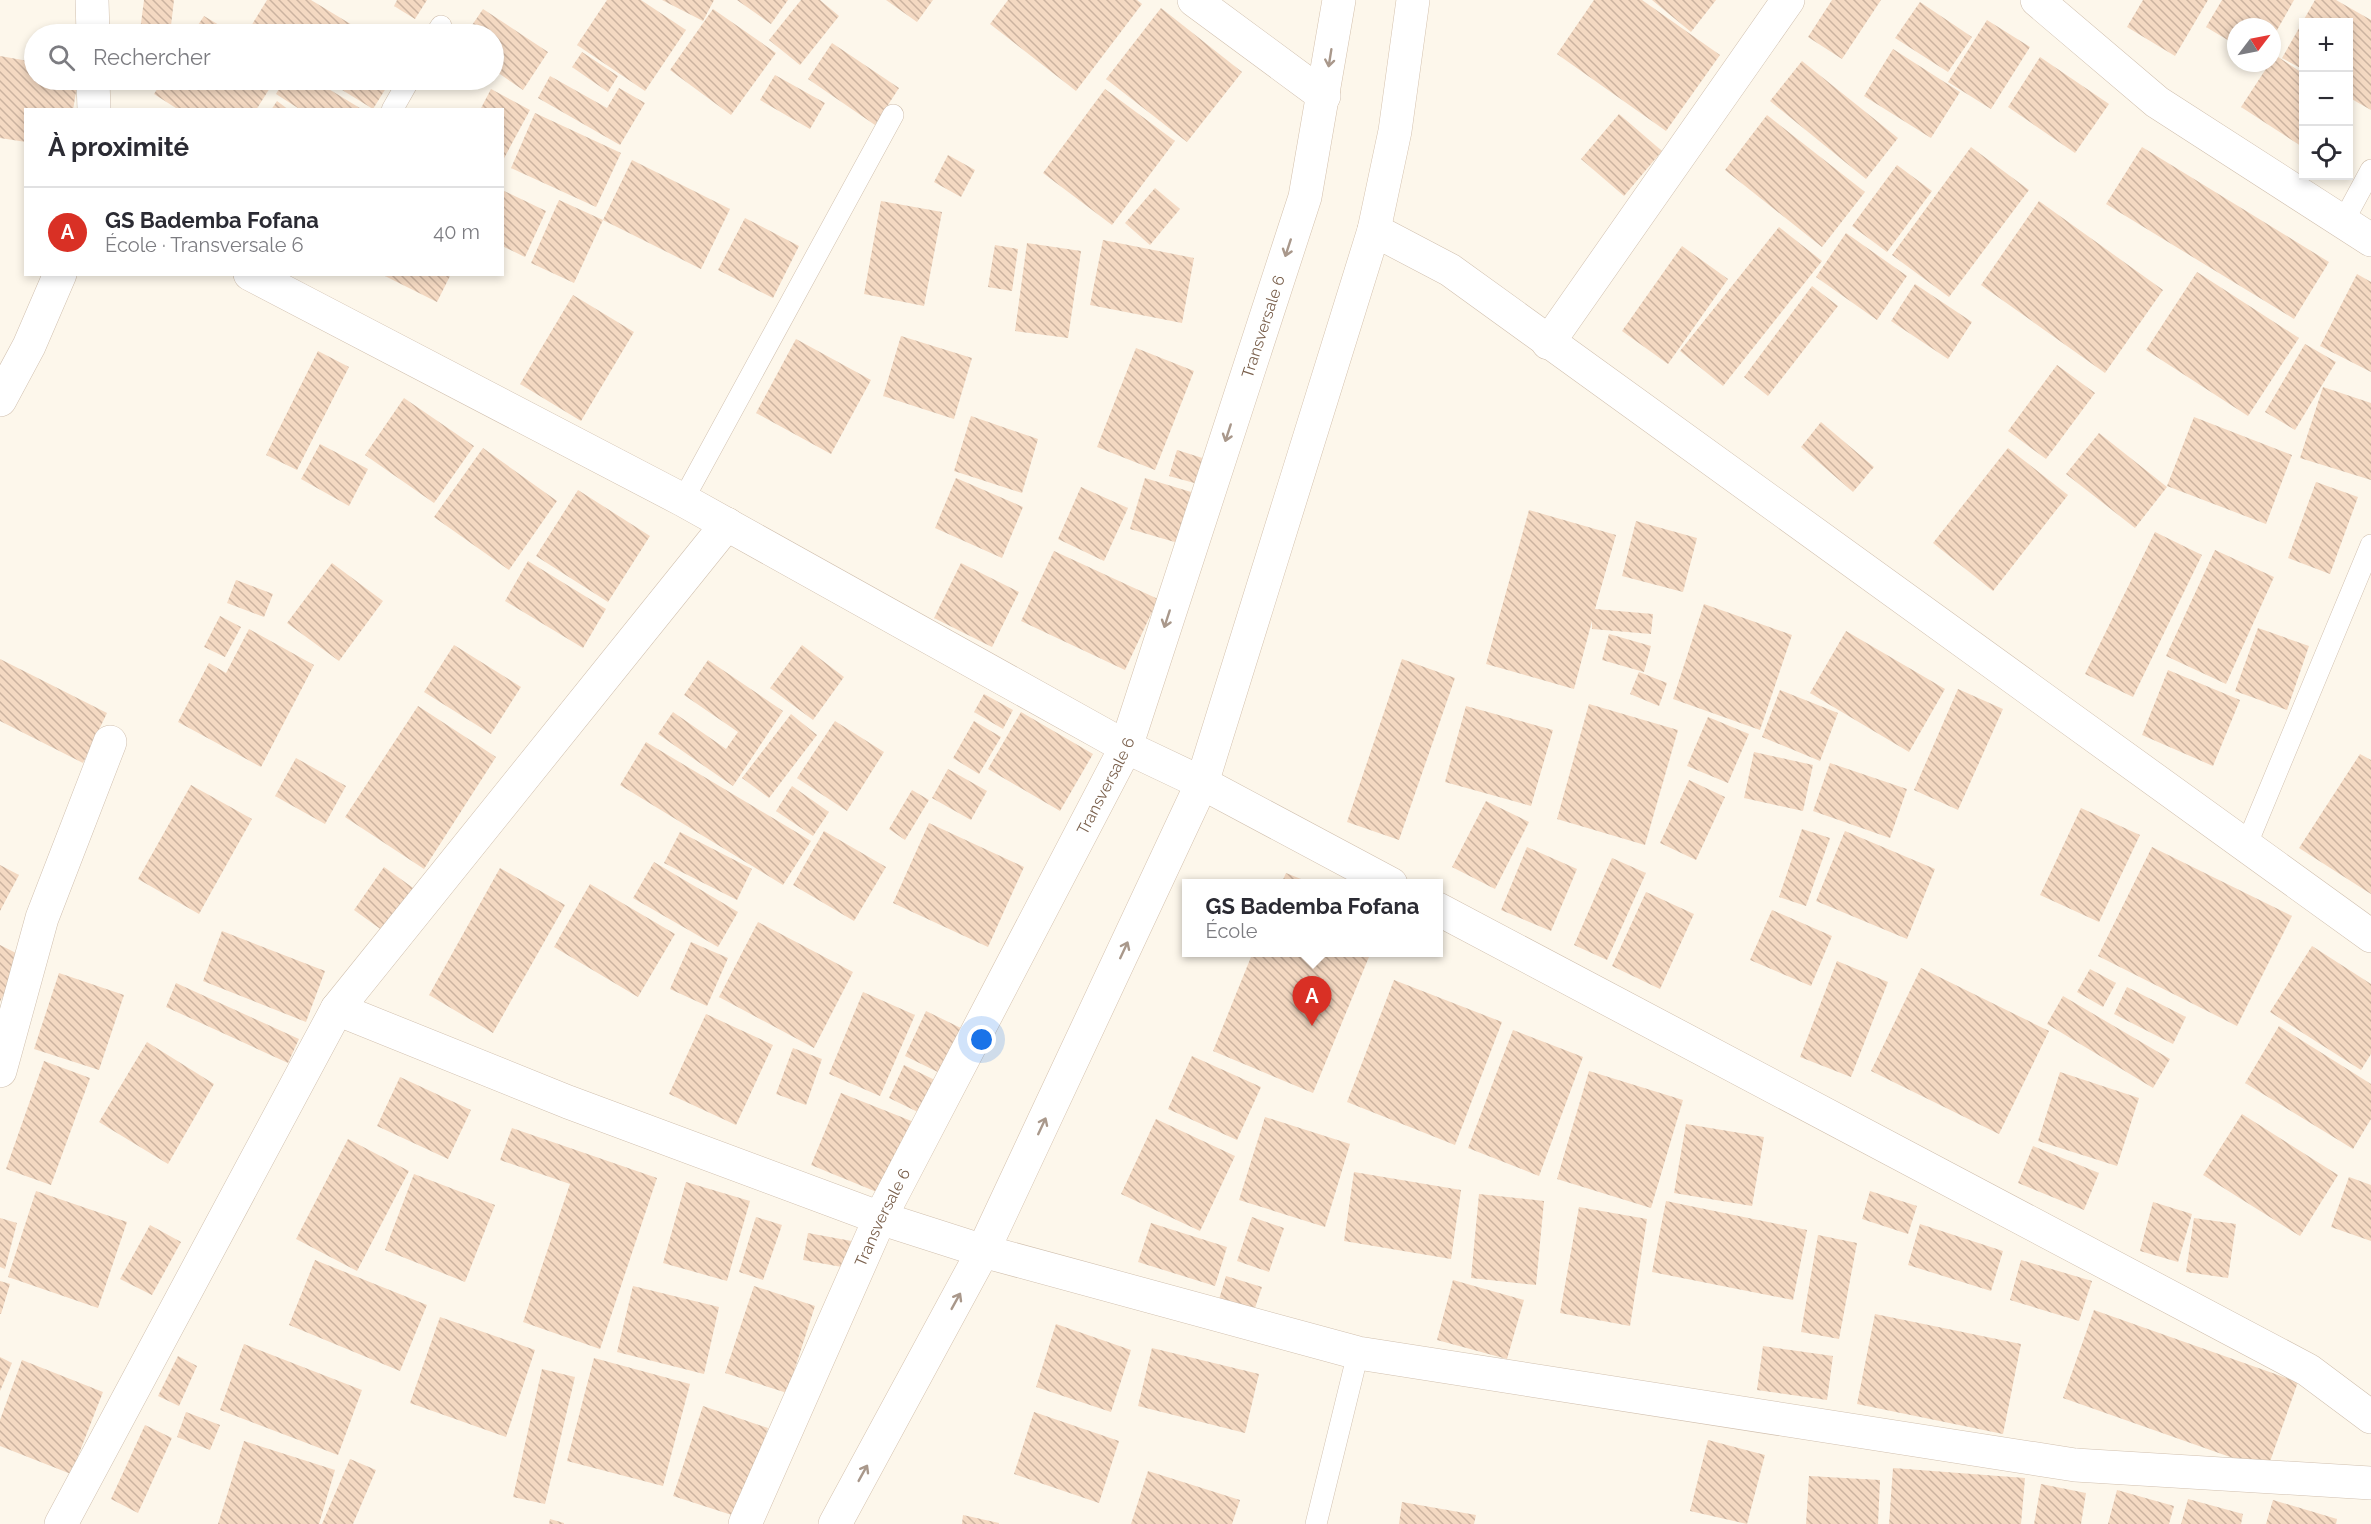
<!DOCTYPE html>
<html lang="fr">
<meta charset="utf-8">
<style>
body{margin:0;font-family:Raleway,sans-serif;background:#f7f7f7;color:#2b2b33}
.controls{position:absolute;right:18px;top:18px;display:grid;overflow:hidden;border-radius:0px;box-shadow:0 3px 9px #0003}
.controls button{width:54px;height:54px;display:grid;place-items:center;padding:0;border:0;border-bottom:2px solid #e1e1e2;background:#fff;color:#2b2b33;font:30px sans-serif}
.compass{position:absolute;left:2227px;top:18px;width:54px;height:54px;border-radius:50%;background:#fff;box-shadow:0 3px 9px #0003;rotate:58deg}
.you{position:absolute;left:982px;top:1040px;width:21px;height:21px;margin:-15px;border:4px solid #fff;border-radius:50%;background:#1a73e8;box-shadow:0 0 0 9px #1a73e833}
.badge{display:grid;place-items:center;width:39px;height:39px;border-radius:50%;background:#d93025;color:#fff;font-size:20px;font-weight:700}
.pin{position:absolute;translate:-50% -50px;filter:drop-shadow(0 2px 3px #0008)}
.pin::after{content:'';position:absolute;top:32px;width:21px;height:18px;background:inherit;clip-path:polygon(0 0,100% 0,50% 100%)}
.popup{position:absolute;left:1182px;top:879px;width:261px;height:78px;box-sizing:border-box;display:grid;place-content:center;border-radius:0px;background:#fff;filter:drop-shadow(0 2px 4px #0005);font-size:20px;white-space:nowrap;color:#7c7c81}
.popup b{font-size:22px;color:#2b2b33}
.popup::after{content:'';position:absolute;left:50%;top:100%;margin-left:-12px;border:12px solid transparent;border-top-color:#fff}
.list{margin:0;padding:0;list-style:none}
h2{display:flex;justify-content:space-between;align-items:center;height:78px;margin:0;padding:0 24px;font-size:26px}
h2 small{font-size:20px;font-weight:400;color:#7c7c81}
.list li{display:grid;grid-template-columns:39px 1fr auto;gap:18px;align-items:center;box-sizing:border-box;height:90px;padding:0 24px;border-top:2px solid #e1e1e2}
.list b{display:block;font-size:22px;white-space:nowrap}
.list p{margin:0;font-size:20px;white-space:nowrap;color:#7c7c81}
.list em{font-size:20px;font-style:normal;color:#7c7c81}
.icon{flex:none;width:33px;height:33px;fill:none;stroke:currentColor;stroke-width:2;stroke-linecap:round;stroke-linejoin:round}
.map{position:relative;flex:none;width:2371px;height:1524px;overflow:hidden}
.search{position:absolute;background:#fff;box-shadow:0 3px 9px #0003;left:24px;top:24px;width:480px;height:66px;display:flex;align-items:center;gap:15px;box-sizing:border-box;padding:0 21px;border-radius:33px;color:#7c7c81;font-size:22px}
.panel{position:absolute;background:#fff;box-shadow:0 3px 9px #0003;left:24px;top:108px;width:480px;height:168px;border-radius:0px}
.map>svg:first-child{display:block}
.building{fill:url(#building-back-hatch)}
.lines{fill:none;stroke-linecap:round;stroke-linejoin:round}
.lane-casing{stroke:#d1c0af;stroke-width:22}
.street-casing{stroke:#d1c0af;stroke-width:34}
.secondary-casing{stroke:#d4c1ad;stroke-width:34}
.lane{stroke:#fff;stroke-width:21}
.street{stroke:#fff;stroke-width:33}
.secondary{stroke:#fff;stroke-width:33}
.oneway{stroke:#a9988b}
.labels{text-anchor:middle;stroke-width:4.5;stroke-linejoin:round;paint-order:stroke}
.street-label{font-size:16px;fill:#7a604c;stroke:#fffbf2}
</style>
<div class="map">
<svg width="2371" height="1524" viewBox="0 0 2371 1524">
<defs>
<pattern id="building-back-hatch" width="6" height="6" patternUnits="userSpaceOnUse" patternTransform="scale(1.5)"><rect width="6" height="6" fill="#f4d9c2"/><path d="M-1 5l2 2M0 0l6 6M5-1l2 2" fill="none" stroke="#cbb3a0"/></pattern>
</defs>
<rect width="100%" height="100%" fill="#fdf7eb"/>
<g class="building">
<path d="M144,0H174L170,34L140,31Z"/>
<path d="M267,0H311L367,34H254L248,31Z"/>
<path d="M397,0H427L415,19L394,6Z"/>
<path d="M607,0H641L686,30L645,91L577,45Z"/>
<path d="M662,0H714L703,21Z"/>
<path d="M737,0H788L771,24Z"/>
<path d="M801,0H820L839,16L800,65L769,40Z"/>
<path d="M886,0H933L917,22Z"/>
<path d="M1008,0H1137L1142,4L1076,91L990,24Z"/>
<path d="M1594,0H1642L1720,55L1666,131L1557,54Z"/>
<path d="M1652,0H1716L1691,32Z"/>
<path d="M1832,0H1881L1842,59L1808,37Z"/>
<path d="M2143,0H2208L2175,56L2127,27Z"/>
<path d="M2222,0H2294L2272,39V27H2236V45L2206,27Z"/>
<path d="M2315,0H2336L2371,20V110L2348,97V22H2304V70L2282,58Z"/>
<path d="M1920,2L1972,37L1948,72L1895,38Z"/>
<path d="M1161,8L1242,72L1187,142L1106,79Z"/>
<path d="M483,9L548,52L523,90L494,70V34H466Z"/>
<path d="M713,9L776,53L731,115L670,70Z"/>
<path d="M204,16L234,34H192Z"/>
<path d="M1987,20L2030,47L1991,109L1948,82Z"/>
<path d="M832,43L899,88L875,125L808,79Z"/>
<path d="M1893,49L1960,92L1931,138L1864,96Z"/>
<path d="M582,52L618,76L608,92L572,67Z"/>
<path d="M2275,55L2304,74V148L2241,107Z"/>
<path d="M0,56L34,62V80H78L73,110H26V142L0,138Z"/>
<path d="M2040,57L2109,104L2075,153L2008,107Z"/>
<path d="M1802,61L1898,138L1866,179L1770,101Z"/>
<path d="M775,75L825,103L810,129L760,100Z"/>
<path d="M550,76L607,108L619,88L645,103L620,145L538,98Z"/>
<path d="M163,80H275L256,110H179L154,94Z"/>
<path d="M284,80H314L363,110H301L276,94Z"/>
<path d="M326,80H391L373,109Z"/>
<path d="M491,89L530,110L502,162V110H480Z"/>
<path d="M1105,89L1175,141L1112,225L1043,173Z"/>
<path d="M277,101L289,110H271Z"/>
<path d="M535,113L621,153L596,207L511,168Z"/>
<path d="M1619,114L1662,151L1624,196L1581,159Z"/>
<path d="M1767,115L1865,192L1822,247L1725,170Z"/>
<path d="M1971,147L2029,190L1949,297L1892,255Z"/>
<path d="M2142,147L2329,262L2294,319L2106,204Z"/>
<path d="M948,155L975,170L961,197L934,182Z"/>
<path d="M632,160L730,209L701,269L603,220Z"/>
<path d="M1897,165L1932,191L1887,252L1852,226Z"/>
<path d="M1155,188L1180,209L1150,245L1125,223Z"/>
<path d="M502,190L546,211L525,257L502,246Z"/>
<path d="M559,200L603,220L574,283L531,263Z"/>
<path d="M881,201L942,212L924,306L864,294Z"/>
<path d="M2039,201L2163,290L2105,373L1981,285Z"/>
<path d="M745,218L799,246L773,298L718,270Z"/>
<path d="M1779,227L1822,261L1723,386L1680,351Z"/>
<path d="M1846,233L1907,276L1877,320L1816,277Z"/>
<path d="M1103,240L1194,258L1182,323L1090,305Z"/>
<path d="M1027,243L1081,251L1068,338L1015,331Z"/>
<path d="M995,245L1018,249L1012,291L988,287Z"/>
<path d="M1682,246L1728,279L1668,364L1622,331Z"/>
<path d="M2197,272L2299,338L2248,416L2146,350Z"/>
<path d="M381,274H451L437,302Z"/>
<path d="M2357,274L2371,282V372L2320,346Z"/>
<path d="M1915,284L1972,322L1948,359L1891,321Z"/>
<path d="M1812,286L1838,306L1768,396L1744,377Z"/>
<path d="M573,295L634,332L581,421L520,384Z"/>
<path d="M901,336L972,358L954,419L883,396Z"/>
<path d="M796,339L871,380L831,454L756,413Z"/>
<path d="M2305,344L2336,362L2295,430L2265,412Z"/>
<path d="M1136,348L1194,371L1155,470L1097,447Z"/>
<path d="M318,351L349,367L297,470L266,455Z"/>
<path d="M2057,365L2095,393L2046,459L2008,431Z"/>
<path d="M2323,387L2371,403V480L2300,458Z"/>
<path d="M404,398L474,446L434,503L365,455Z"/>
<path d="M971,416L1038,439L1022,493L954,471Z"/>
<path d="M2194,417L2292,455L2266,524L2167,486Z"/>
<path d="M1821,422L1874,467L1853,492L1801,447Z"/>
<path d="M2099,433L2167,487L2135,528L2066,474Z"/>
<path d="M320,444L368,469L349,506L301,479Z"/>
<path d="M483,448L557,501L509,570L434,517Z"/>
<path d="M2008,448L2068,495L1993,591L1933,543Z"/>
<path d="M1177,450L1212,461L1205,486L1169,476Z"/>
<path d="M956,478L1023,507L1002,558L935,528Z"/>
<path d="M1145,478L1201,495L1185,545L1130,529Z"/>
<path d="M2316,482L2358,497L2330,574L2288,558Z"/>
<path d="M1081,487L1128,508L1104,561L1058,539Z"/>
<path d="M578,490L650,536L608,602L536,556Z"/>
<path d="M1529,510L1616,535L1595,609L1653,614L1651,634L1592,629V621L1574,689L1486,664Z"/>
<path d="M1636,521L1697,538L1683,592L1622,576Z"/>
<path d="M2155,532L2202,555L2133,697L2085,674Z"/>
<path d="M2215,550L2274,577L2226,684L2166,656Z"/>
<path d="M1054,551L1158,599L1125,670L1021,621Z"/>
<path d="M528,561L606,609L583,648L505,601Z"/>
<path d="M332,563L383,601L339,661L287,623Z"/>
<path d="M961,563L1019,592L992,647L934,618Z"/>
<path d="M236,580L273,594L264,617L227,603Z"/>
<path d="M1704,604L1792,635L1760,730L1673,699Z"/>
<path d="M220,616L241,627L225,657L204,647Z"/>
<path d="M2258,628L2309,646L2287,710L2235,691Z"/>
<path d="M249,629L314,665L261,767L178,722L209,663L226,673Z"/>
<path d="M1846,631L1945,689L1909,752L1810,693Z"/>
<path d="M1609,634L1651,646L1644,672L1602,660Z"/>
<path d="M454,645L521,687L491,734L424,692Z"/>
<path d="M802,645L844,677L813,720L770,688Z"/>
<path d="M0,659L107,713L83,763L0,721Z"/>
<path d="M1402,659L1455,678L1399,840L1347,822Z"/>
<path d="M708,660L783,711L733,786L658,734L673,712L726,749L738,732L684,695Z"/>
<path d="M2168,670L2240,700L2213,766L2142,735Z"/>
<path d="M1639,672L1667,683L1659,706L1630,694Z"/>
<path d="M1958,689L2003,709L1958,810L1914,790Z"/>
<path d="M1780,690L1838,713L1820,761L1762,737Z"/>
<path d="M984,694L1013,710L1003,729L974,712Z"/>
<path d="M1589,704L1678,730L1645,845L1557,819Z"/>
<path d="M418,706L496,757L424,869L345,817Z"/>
<path d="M1466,706L1553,730L1531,806L1445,782Z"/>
<path d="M1021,712L1093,754L1060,811L988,769Z"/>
<path d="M791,714L817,735L769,798L742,778Z"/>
<path d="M1708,717L1749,734L1728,783L1687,766Z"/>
<path d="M835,721L884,752L847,811L797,778Z"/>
<path d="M974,721L1001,737L979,774L953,758Z"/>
<path d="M646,742L811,841L783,885L620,785Z"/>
<path d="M1754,752L1813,765L1803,811L1744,798Z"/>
<path d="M2360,754L2371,760V894L2299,848Z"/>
<path d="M296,758L346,786L325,824L275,796Z"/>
<path d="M1830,763L1907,789L1890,838L1813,811Z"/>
<path d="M948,769L987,791L971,820L932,798Z"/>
<path d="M1689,780L1725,797L1696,860L1660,843Z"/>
<path d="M191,785L252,819L199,914L138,879Z"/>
<path d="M792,786L829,812L813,836L776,811Z"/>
<path d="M912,790L929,800L905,840L889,829Z"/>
<path d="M1486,801L1529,822L1495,889L1452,867Z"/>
<path d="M2081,808L2140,835L2099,922L2040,895Z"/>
<path d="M929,823L1024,867L988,947L893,903Z"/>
<path d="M1802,829L1830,838L1806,906L1779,897Z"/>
<path d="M824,831L886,867L854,921L793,885Z"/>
<path d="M1845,831L1935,869L1907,939L1816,901Z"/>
<path d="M680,832L752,869L737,900L664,863Z"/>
<path d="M1527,847L1577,869L1551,931L1501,910Z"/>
<path d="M2152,847L2292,916L2237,1026L2098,956Z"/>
<path d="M1612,858L1646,873L1607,960L1574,945Z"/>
<path d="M654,862L738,912L718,947L633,898Z"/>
<path d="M0,865L19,875L0,911Z"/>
<path d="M384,867L416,890L386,933L354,910Z"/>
<path d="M500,868L565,905L493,1033L429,995Z"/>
<path d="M1286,873L1311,883V884H1281Z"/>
<path d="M590,884L675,934L638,997L554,947Z"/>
<path d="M1646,892L1694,914L1660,989L1612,966Z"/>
<path d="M1772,910L1832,936L1811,986L1750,960Z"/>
<path d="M758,922L853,972L814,1048L719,997Z"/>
<path d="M222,931L325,971L306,1022L203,981Z"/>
<path d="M691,942L728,958L707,1006L670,989Z"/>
<path d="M0,945L22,956L0,1002Z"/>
<path d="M2312,946L2371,984V1054L2361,1070L2270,1012Z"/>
<path d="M1253,952H1371L1313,1093L1213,1051Z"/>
<path d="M1837,961L1888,982L1851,1077L1800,1057Z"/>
<path d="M1921,968L2049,1031L1999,1134L1871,1071Z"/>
<path d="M2090,969L2116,983L2103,1007L2077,992Z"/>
<path d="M59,973L124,995L99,1070L34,1049Z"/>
<path d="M1394,980L1502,1022L1455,1145L1347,1102Z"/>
<path d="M176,983L299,1039L288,1063L166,1007Z"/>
<path d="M2127,987L2186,1017L2173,1044L2114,1014Z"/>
<path d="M863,992L915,1015L880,1096L829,1074Z"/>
<path d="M2063,996L2170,1059L2153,1088L2047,1024Z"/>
<path d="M926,1011L967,1031L946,1076L905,1056Z"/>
<path d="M706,1014L773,1045L736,1125L669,1094Z"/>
<path d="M2279,1026L2371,1084V1119L2353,1149L2245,1083Z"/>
<path d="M1513,1030L1583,1057L1539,1176L1468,1148Z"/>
<path d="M147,1042L214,1084L168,1164L99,1122Z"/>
<path d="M793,1048L822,1059L806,1105L776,1094Z"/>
<path d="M1192,1056L1261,1087L1237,1140L1168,1109Z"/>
<path d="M44,1061L90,1078L51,1185L6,1169Z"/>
<path d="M904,1065L939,1082L924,1115L889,1098Z"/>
<path d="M1589,1071L1683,1100L1651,1208L1557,1179Z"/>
<path d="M2060,1072L2139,1098L2117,1166L2038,1141Z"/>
<path d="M400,1077L471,1110L448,1159L377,1126Z"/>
<path d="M841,1093L914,1122L884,1195L811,1165Z"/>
<path d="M2242,1114L2338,1175L2300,1236L2203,1175Z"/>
<path d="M1265,1117L1350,1144L1325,1227L1239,1200Z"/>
<path d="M1156,1119L1235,1156L1200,1231L1121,1194Z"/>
<path d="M1686,1124L1764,1137L1752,1206L1674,1193Z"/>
<path d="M512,1128L657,1178L600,1349L523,1322L570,1184L500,1160Z"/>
<path d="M348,1139L409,1171L357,1271L296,1239Z"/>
<path d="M2033,1146L2099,1173L2084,1210L2018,1183Z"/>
<path d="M1354,1172L1461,1190L1451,1259L1344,1241Z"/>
<path d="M414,1174L495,1205L465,1282L385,1250Z"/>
<path d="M2349,1177L2371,1185V1241L2331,1227Z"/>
<path d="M686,1182L750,1201L727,1281L663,1263Z"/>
<path d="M36,1191L127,1222L98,1308L8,1277Z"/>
<path d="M1870,1191L1917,1206L1908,1234L1862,1219Z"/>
<path d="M1479,1194L1544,1201L1536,1285L1471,1278Z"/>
<path d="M1666,1201L1807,1230L1793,1300L1652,1272Z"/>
<path d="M2153,1202L2192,1214L2178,1262L2140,1251Z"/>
<path d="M1579,1207L1647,1219L1630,1326L1560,1313Z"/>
<path d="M756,1217L782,1225L763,1280L739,1272Z"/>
<path d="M1252,1217L1284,1228L1269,1272L1237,1261Z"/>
<path d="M0,1218L17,1223L5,1269L0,1267Z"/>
<path d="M2194,1218L2236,1224L2228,1278L2186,1272Z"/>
<path d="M1151,1223L1227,1247L1215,1286L1138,1262Z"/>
<path d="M1920,1224L2003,1251L1991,1291L1908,1265Z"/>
<path d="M150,1225L181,1242L152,1295L120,1279Z"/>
<path d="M808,1233L857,1242L853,1269L803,1260Z"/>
<path d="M1818,1235L1857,1243L1839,1339L1801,1332Z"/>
<path d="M315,1260L427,1305L400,1371L289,1325Z"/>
<path d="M2021,1260L2092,1281L2079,1321L2010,1300Z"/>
<path d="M1226,1276L1262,1287L1252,1317L1217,1306Z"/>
<path d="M1453,1280L1524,1300L1507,1359L1437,1340Z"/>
<path d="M0,1281L10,1284L1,1314H0Z"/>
<path d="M633,1286L719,1307L704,1374L617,1352Z"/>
<path d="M754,1286L815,1306L787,1393L725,1373Z"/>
<path d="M2094,1310L2298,1382L2267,1470L2063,1398Z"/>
<path d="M1875,1314L2021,1344L2003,1434L1857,1404Z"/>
<path d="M440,1317L535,1350L506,1437L410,1403Z"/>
<path d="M1056,1324L1131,1350L1111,1412L1036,1387Z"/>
<path d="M244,1344L362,1390L338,1455L220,1410Z"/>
<path d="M1763,1346L1833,1356L1827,1400L1757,1390Z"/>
<path d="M1152,1348L1259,1374L1245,1433L1138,1406Z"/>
<path d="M178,1356L197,1366L179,1406L158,1396Z"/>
<path d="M0,1357L12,1363L0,1391Z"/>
<path d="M594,1358L690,1384L663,1486L567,1461Z"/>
<path d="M22,1360L103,1392L71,1474L0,1446V1420Z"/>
<path d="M542,1369L575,1377L545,1504L513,1497Z"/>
<path d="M703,1406L768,1428L738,1517L673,1496Z"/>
<path d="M186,1412L220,1425L210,1450L177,1437Z"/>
<path d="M1034,1412L1119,1441L1099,1503L1014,1474Z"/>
<path d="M145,1425L172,1438L138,1513L111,1499Z"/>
<path d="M1708,1440L1765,1455L1747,1524L1690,1511Z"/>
<path d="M244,1441L335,1470L319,1524H218Z"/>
<path d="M350,1459L376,1470L353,1524H322Z"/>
<path d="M1893,1468L2025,1478L2021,1524H1889Z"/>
<path d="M1148,1471L1240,1500L1232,1524H1131Z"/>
<path d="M1809,1476L1880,1480L1878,1524H1806Z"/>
<path d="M2041,1484L2086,1493L2081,1524H2034Z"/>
<path d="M2117,1490L2174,1506L2169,1524H2108Z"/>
<path d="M2188,1499L2243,1514L2241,1524H2181Z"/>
<path d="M2273,1500L2337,1519L2336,1524H2266Z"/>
<path d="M1402,1502L1476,1515L1474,1524H1399Z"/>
<path d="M963,1515L999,1523V1524H962Z"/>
<path d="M550,1519L564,1523V1524H549Z"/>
</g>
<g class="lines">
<defs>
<g id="lane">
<path d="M436,34L441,26"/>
<path d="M392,110L409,80"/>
<path d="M2343,222L2371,170"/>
<path d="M683,500L893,115"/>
<path d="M2246,846L2371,545"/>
<path d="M1316,1524L1358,1353"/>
</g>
<g id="street">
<path d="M92,0L93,34"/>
<path d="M1194,0L1324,96"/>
<path d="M2037,0L2157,102L2371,240"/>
<path d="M93,80L94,110"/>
<path d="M1374,230L1450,270L2371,936"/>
<path d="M250,274L683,500L1126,747L1202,783L1391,884"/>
<path d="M1548,343L1788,0"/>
<path d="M0,400L29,346L60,274"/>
<path d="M1438,909L2308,1370L2371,1417"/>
<path d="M337,1009L568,1102L880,1218L983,1251L1358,1353L2075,1465L2371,1483"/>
<path d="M0,1071L42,918L110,742"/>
<path d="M61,1524L337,1009L727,524"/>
</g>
<g id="secondary">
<path id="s1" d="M745,1524L880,1218L1126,747L1305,197L1339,0"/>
<path d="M835,1524L983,1251L1202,783L1374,230L1395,131L1413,0"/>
</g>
</defs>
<use href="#lane" class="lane-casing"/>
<use href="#street" class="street-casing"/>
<use href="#secondary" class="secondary-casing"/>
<use href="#lane" class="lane"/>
<use href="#street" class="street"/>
<use href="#secondary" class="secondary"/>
</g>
<defs><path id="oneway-shaft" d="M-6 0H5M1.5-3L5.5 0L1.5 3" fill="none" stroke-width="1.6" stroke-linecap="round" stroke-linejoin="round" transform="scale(1.5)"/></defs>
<g class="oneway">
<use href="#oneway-shaft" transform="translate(1330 58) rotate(99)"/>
<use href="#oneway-shaft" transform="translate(1288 248) rotate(108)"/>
<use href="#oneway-shaft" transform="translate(1228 433) rotate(108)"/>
<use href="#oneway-shaft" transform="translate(1167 619) rotate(108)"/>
<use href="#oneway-shaft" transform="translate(1124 950) rotate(-65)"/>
<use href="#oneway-shaft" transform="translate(1042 1126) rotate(-65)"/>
<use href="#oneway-shaft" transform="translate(956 1301) rotate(-61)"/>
<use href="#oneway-shaft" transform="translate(863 1473) rotate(-61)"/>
</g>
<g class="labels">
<g class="street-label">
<text dy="6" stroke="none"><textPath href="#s1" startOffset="1308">Transversale 6</textPath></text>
<text dy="6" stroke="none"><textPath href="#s1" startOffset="822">Transversale 6</textPath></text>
<text dy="6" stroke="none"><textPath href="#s1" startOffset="336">Transversale 6</textPath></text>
</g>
</g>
</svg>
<div class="controls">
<button>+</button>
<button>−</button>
<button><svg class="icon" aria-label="locate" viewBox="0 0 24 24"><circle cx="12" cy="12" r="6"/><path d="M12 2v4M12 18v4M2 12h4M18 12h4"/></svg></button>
</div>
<svg class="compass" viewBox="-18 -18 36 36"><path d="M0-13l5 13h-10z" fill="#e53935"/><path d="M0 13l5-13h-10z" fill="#7c7c81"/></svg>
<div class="you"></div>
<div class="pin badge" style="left:1312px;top:1026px">A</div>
<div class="popup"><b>GS Bademba Fofana</b>École</div>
<div class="search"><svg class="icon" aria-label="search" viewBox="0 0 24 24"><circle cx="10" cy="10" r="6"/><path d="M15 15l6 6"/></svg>Rechercher</div>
<section class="panel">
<h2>À proximité<small></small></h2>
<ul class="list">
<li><span class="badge">A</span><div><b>GS Bademba Fofana</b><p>École · Transversale 6</p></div><em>40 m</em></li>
</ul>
</section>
</div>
